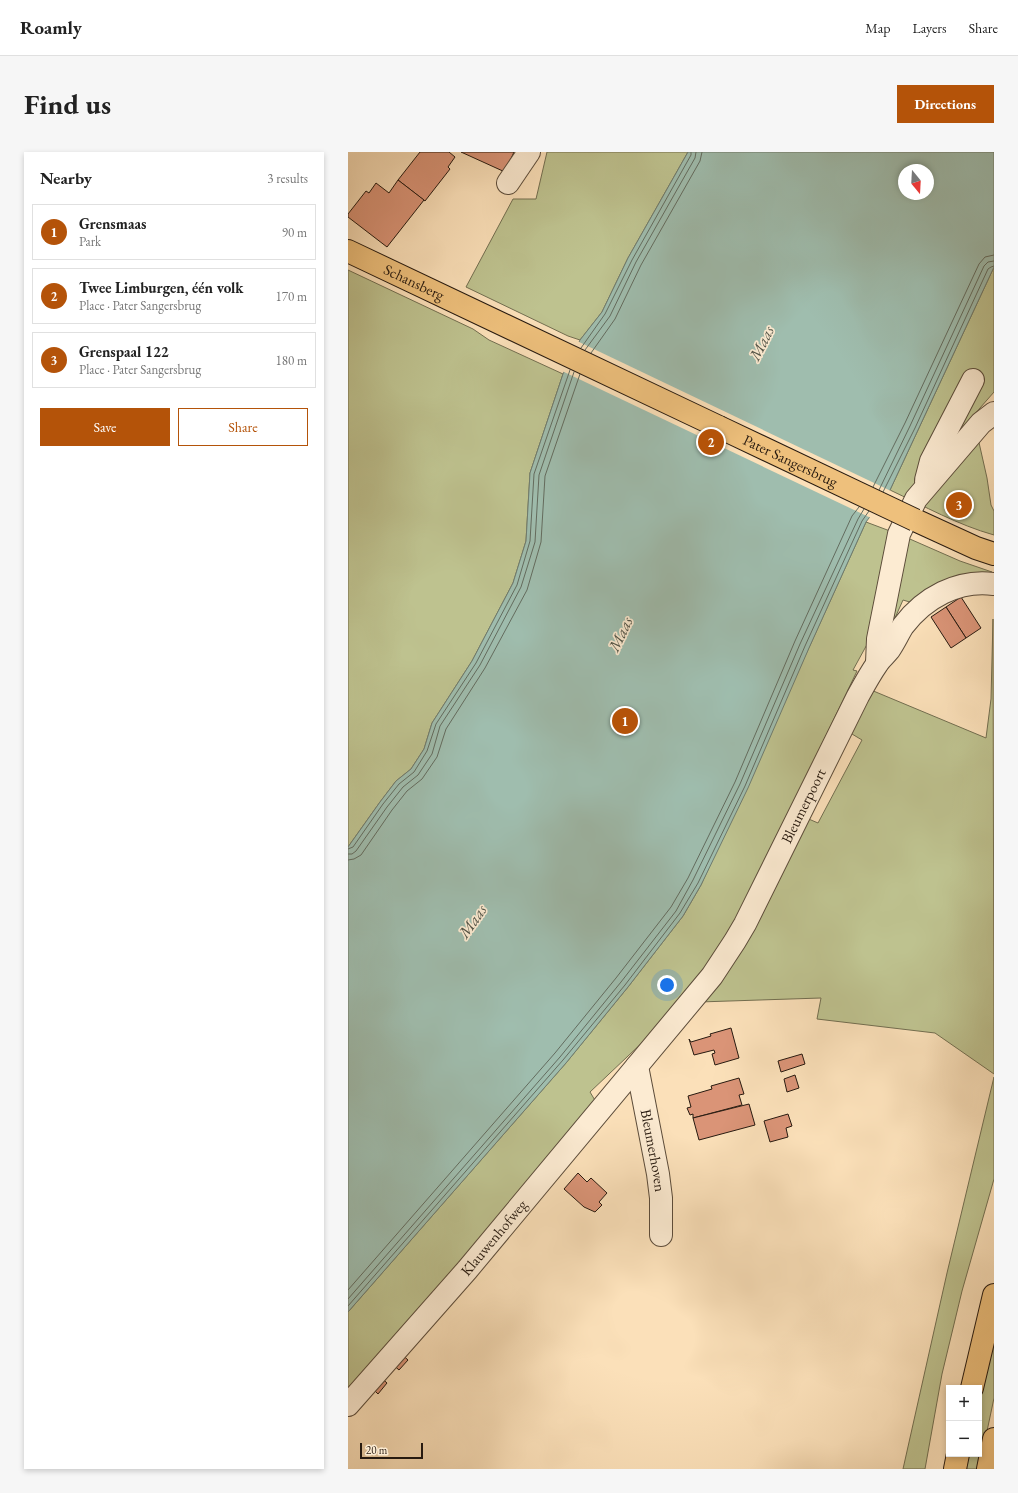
<!DOCTYPE html>
<meta charset="utf-8">
<style>
body{margin:0;font-family:"EB Garamond",serif;background:#f6f6f6;color:#222}
.controls{position:absolute;right:12px;bottom:12px;display:grid;overflow:hidden;border-radius:0px;box-shadow:0 2px 6px #0003}
.controls button{width:36px;height:36px;display:grid;place-items:center;padding:0;border:0;border-bottom:1px solid #e0e0e0;background:#fff;color:#222;font:20px sans-serif}
.compass{position:absolute;left:550px;top:12px;width:36px;height:36px;border-radius:50%;background:#fff;box-shadow:0 2px 6px #0003;rotate:162deg}
.scale{position:absolute;left:12px;bottom:10px;width:63px;box-sizing:border-box;padding-left:4px;border:2px solid #271a10;border-top:0;font-size:11px;line-height:14px;white-space:nowrap;color:#271a10;-webkit-text-stroke:3px #fcebd2;paint-order:stroke}
.you{position:absolute;left:319px;top:833px;width:14px;height:14px;margin:-10px;border:3px solid #fff;border-radius:50%;background:#1a73e8;box-shadow:0 0 0 6px #1a73e833}
.badge{display:grid;place-items:center;width:26px;height:26px;border-radius:50%;background:#b45309;color:#fff;font-size:13px;font-weight:700}
.pin{position:absolute;translate:-50% -50%;border:2px solid #fff;box-shadow:0 1px 4px #0006}
.list{margin:0;padding:0;list-style:none}
h2{display:flex;justify-content:space-between;align-items:center;height:52px;margin:0;padding:0 16px;font-size:17px}
h2 small{font-size:13px;font-weight:400;color:#767676}
.list li{display:grid;grid-template-columns:26px 1fr auto;gap:12px;align-items:center;box-sizing:border-box;height:56px;margin:0 8px 8px;padding:0 8px;border:1px solid #e0e0e0;border-radius:0px}
.list b{display:block;font-size:15px;white-space:nowrap}
.list p{margin:0;font-size:13px;white-space:nowrap;color:#767676}
.list em{font-size:13px;font-style:normal;color:#767676}
.actions{display:flex;gap:8px;padding:12px 16px}
.actions a{flex:1;padding:9px 0;border:1px solid #b45309;border-radius:0px;text-align:center;font-size:14px;color:#b45309}
.actions .main{background:#b45309;color:#fff}
.map{position:relative;flex:none;width:646px;height:1317px;overflow:hidden;border-radius:0px}
header{display:flex;align-items:center;gap:24px;box-sizing:border-box;height:56px;padding:0 20px;background:#fff;border-bottom:1px solid #e0e0e0}
header strong{font-size:19px}
nav{display:flex;gap:22px;margin-inline-start:auto;font-size:14px}
.intro{display:flex;align-items:center;justify-content:space-between;box-sizing:border-box;height:96px;padding:0 24px}
h1{margin:0;font-size:28px}
.button{padding:10px 18px;border-radius:0px;background:#b45309;color:#fff;font-size:14px;font-weight:700}
main{display:flex;gap:24px;padding:0 24px}
aside{flex:1;background:#fff;border-radius:0px;box-shadow:0 2px 6px #0003}
.map>svg:first-child{display:block}
.green{fill:#bec28f;stroke:#726e50}
.water{fill:#9fbdae;stroke:#6f7c6f;fill-rule:evenodd}
.pier{fill:#fbe0b9}
.lines{fill:none;stroke-linecap:round;stroke-linejoin:round}
.shore{stroke:#636c5f;stroke-width:1}
.building{fill:#da9477;stroke:#271a10}
.minor-casing{stroke:#5c4c3a;stroke-width:24}
.major-casing{stroke:#271a10;stroke-width:24}
.minor{stroke:#fcebd2;stroke-width:22}
.major{stroke:#eec07c;stroke-width:22}
.major-bridge-casing{stroke:#271a10;stroke-width:24;stroke-linecap:butt}
.major-bridge{stroke:#eec07c;stroke-width:22}
.labels{text-anchor:middle;stroke-width:3.5;stroke-linejoin:round;paint-order:stroke}
.street-label{font-size:15px;fill:#271a10;stroke:#fcebd2}
.water-label{font-size:16px;font-style:italic;fill:#515347;stroke:#fcebd2}
</style>
<header>
<strong>Roamly</strong>
<nav><a>Map</a><a>Layers</a><a>Share</a></nav>
</header>
<div class="intro"><h1>Find us</h1><a class="button">Directions</a></div>
<main>
<aside>
<h2>Nearby<small>3 results</small></h2>
<ul class="list">
<li><span class="badge">1</span><div><b>Grensmaas</b><p>Park</p></div><em>90 m</em></li>
<li><span class="badge">2</span><div><b>Twee Limburgen, één volk</b><p>Place · Pater Sangersbrug</p></div><em>170 m</em></li>
<li><span class="badge">3</span><div><b>Grenspaal 122</b><p>Place · Pater Sangersbrug</p></div><em>180 m</em></li>
</ul>
<div class="actions"><a class="main">Save</a><a>Share</a></div>
</aside>
<div class="map">
<svg width="646" height="1317" viewBox="0 0 646 1317">
<rect width="100%" height="100%" fill="#fbe0b9"/>
<filter id="stains"><feTurbulence type="fractalNoise" baseFrequency=".005" numOctaves="4"/><feColorMatrix values="0 0 0 0 .2 0 0 0 0 .09 0 0 0 0 .02 0 0 0 .5 -.17"/></filter>
<radialGradient id="worn" r=".72"><stop offset=".6" stop-color="#630" stop-opacity="0"/><stop offset="1" stop-color="#630" stop-opacity=".3"/></radialGradient>
<g class="green">
<path d="M199,0H340L280,106L254,160L232,188L220,184L118,135L165,47H188Z"/>
<path d="M646,115V240L625,264L639,326L643,353L646,359V383C610,373 576,354 542,338Z"/>
<path d="M0,118L125,177L141,188L215,222L182,321L178,389L165,431L124,509L84,571L76,597L63,617L48,629L32,650L0,695Z"/>
<path d="M518,370L542,379L522,487L505,518L509,519L412,721L374,792L317,869L242,940L248,950L0,1242V1160L218,911L280,835L335,764L353,733Z"/>
<path d="M555,384L612,409L644,420L616,424L565,451L555,448L535,493Z"/>
<path d="M645,467L646,922L587,881L469,867L473,846L351,850L456,665L470,671L514,588L499,579L523,538L638,586L643,547Z"/>
<path d="M646,925V1027L614,1139L594,1222L577,1317H555L599,1121Z"/>
<path d="M646,1170V1246L631,1317H612L615,1302H631V1236Z"/>
</g>
<path class="water" d="M340,0H646V115L542,338L518,370L461,496L400,636L353,733L335,764L280,835L218,911L0,1160V695L32,650L48,629L63,617L76,597L84,571L124,509L165,431L178,389L182,321L215,222L232,188L254,160L280,106ZM556,18H580V42H556Z"/>
<path class="pier" d="M229,189L543,339L523,366L214,219Z"/>
<g class="lines">
<g class="shore">
<path d="M233,196L257,162L284,108L343,3V0"/>
<path d="M237,198L262,164L288,110L347,6L348,0"/>
<path d="M243,201L267,167L293,113L352,9L354,0"/>
<path d="M525,335L557,271L631,112L637,105L646,103"/>
<path d="M531,338L562,274L636,114L640,110L646,109"/>
<path d="M535,340L567,276L640,117L643,115L646,114"/>
<path d="M0,697L5,695L35,652L51,632L66,620L79,599L88,572L128,511L169,433L182,389L186,322L222,218"/>
<path d="M0,702H4L8,699L39,655L55,635L70,623L84,602L92,574L132,513L173,435L187,390L191,323L226,220"/>
<path d="M0,708L6,707L13,703L44,658L59,639L74,627L89,605L98,577L137,516L179,438L193,390L197,324L232,222"/>
<path d="M0,1138L207,901L268,826L323,755L340,726L387,630L447,489L504,364L511,355"/>
<path d="M0,1147L212,905L273,830L328,759L345,728L392,632L452,492L510,367L516,357"/>
<path d="M0,1154L215,908L277,833L332,761L350,731L397,634L457,494L514,369L521,359"/>
</g>
</g>
<g class="building">
<path d="M72,0H101L107,5L100,15L102,17L77,49L50,28Z"/>
<path d="M113,0H166L157,20Z"/>
<path d="M50,28L76,48L39,95L0,65V62L18,39L21,41L28,31L41,41Z"/>
<path d="M613,445L633,476L618,486L598,455Z"/>
<path d="M598,455L618,486L603,496L583,465Z"/>
<path d="M383,876L391,906L367,913L364,902L367,901L366,898L346,903L341,887L343,890L363,884L362,882Z"/>
<path d="M454,902L457,912L433,920L430,909Z"/>
<path d="M447,923L451,936L439,940L436,927Z"/>
<path d="M391,926L396,942L391,943L394,953L345,966V962L342,963L339,956L343,955L340,944L364,937L363,934Z"/>
<path d="M401,952L407,973L351,988L345,966Z"/>
<path d="M440,962L444,974L438,976L440,985L422,990L416,969Z"/>
<path d="M230,1021L239,1030L243,1026L259,1041L251,1050L254,1053L247,1060L236,1055L216,1037Z"/>
<path d="M51,1200L60,1208L51,1218L42,1210Z"/>
<path d="M30,1223L39,1231L30,1242L21,1233Z"/>
</g>
<g class="lines">
<defs>
<g id="minor">
<path d="M160,31L181,0"/>
<path d="M578,328L583,309L625,228"/>
<path d="M529,511L530,487L551,382L568,347L633,271L646,261"/>
<path id="s1" d="M289,914L310,1022L313,1046V1083"/>
<path id="s2" d="M0,1253L119,1118L364,824L387,789L397,772L510,544C516,533 522,522 529,512C532,507 537,503 541,498C546,491 550,482 555,474C576,446 610,427 646,432"/>
</g>
<g id="major">
<path id="s3" d="M0,99L371,275"/>
<path d="M567,368L628,396L646,402"/>
<path d="M624,1236L646,1143"/>
<path d="M607,1317L610,1302"/>
<path d="M640,1317L646,1287"/>
</g>
</defs>
<use href="#minor" class="minor-casing"/>
<use href="#major" class="major-casing"/>
<use href="#minor" class="minor"/>
<use href="#major" class="major"/>
<defs>
<g id="major-bridge">
<path id="s4" d="M371,275L567,368"/>
</g>
</defs>
<use href="#major-bridge" class="major-bridge-casing"/>
<use href="#major-bridge" class="major-bridge"/>
</g>
<g class="labels">
<g class="street-label">
<text dy="5" stroke="none"><textPath href="#s3" startOffset="73">Schansberg</textPath></text>
<text dy="5" stroke="none"><textPath href="#s4" startOffset="79">Pater Sangersbrug</textPath></text>
<text dy="5" stroke="none"><textPath href="#s2" startOffset="756">Bleumerpoort</textPath></text>
<text dy="5" stroke="none"><textPath href="#s1" startOffset="86">Bleumerhoven</textPath></text>
<text dy="5" stroke="none"><textPath href="#s2" startOffset="222">Klauwenhofweg</textPath></text>
</g>
<g class="water-label">
<text transform="translate(413 191) rotate(-63)" y="6">Maas</text>
<text transform="translate(272 482) rotate(-65)" y="6">Maas</text>
<text transform="translate(124 769) rotate(-55)" y="6">Maas</text>
</g>
</g>
<rect width="100%" height="100%" filter="url(#stains)"/>
<rect width="100%" height="100%" fill="url(#worn)"/>
</svg>
<div class="controls">
<button>+</button>
<button>−</button>
</div>
<svg class="compass" viewBox="-18 -18 36 36"><path d="M0-13l5 13h-10z" fill="#e53935"/><path d="M0 13l5-13h-10z" fill="#767676"/></svg>
<div class="scale">20 m</div>
<div class="you"></div>
<div class="pin badge" style="left:277px;top:569px">1</div>
<div class="pin badge" style="left:363px;top:290px">2</div>
<div class="pin badge" style="left:611px;top:353px">3</div>
</div>
</main>
